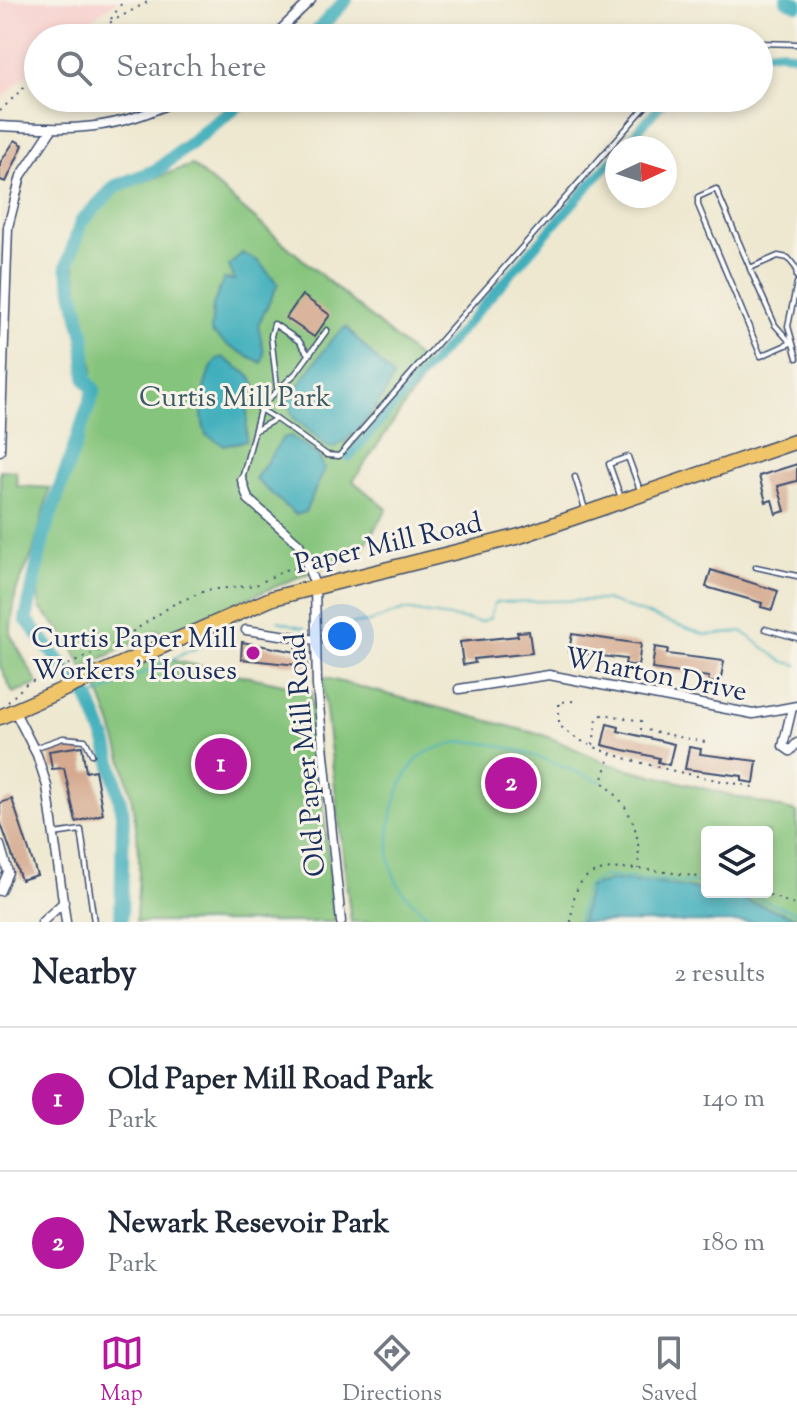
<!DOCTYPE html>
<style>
body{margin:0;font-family:"Sorts Mill Goudy",serif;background:#f2f2f3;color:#1f2937}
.controls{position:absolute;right:24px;bottom:24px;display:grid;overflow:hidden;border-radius:8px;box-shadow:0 4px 12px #0003}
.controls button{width:72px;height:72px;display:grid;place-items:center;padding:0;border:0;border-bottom:2px solid #e0e1e3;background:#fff;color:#1f2937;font:40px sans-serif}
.compass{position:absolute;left:605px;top:136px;width:72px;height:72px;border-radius:50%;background:#fff;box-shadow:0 4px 12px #0003;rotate:86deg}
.you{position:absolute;left:342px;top:636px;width:28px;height:28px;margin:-20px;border:6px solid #fff;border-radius:50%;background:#1a73e8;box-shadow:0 0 0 12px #1a73e833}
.badge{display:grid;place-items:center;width:52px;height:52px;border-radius:50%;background:#b5179e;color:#fff;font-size:26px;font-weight:700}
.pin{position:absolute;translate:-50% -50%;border:4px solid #fff;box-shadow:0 2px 8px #0006}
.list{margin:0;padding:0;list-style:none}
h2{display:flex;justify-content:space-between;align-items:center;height:104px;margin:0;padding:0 32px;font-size:34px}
h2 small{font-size:26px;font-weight:400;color:#747a83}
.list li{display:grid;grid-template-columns:52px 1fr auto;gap:24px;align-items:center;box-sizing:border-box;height:144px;padding:0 32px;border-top:2px solid #e0e1e3}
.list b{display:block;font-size:30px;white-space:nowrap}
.list p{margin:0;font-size:26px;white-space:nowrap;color:#747a83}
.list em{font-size:26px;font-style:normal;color:#747a83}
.icon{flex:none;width:44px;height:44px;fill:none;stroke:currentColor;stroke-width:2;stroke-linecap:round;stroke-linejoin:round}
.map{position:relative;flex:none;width:797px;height:922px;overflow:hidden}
.search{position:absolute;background:#fff;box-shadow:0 4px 12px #0003;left:24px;right:24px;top:24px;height:88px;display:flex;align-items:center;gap:20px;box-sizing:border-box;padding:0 28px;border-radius:44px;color:#747a83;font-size:30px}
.sheet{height:392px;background:#fff}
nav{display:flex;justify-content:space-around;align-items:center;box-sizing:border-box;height:112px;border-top:2px solid #e0e1e3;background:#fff;font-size:22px;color:#747a83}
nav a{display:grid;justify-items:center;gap:4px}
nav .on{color:#b5179e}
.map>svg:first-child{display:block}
.built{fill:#f7d0ce}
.park{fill:#85c47c;stroke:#507a6d;stroke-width:2;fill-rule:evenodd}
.water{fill:#40afbc;stroke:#2e6f8d;stroke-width:2}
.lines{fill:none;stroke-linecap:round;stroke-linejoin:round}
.stream{stroke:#40afbc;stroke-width:2}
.canal{stroke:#40afbc;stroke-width:9}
.river{stroke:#40afbc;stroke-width:14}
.building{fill:#d5aa90}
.lane-casing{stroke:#3b4b6f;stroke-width:7}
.street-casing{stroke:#3b4b6f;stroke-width:11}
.primary-casing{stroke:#3b4b6f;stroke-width:17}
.path{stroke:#3b4b6f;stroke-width:2;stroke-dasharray:2 6;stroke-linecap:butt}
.lane{stroke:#fff;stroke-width:4}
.street{stroke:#fff;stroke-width:8}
.primary{stroke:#f0c469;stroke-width:14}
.poi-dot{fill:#b5179e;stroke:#f7f3e8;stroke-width:3}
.labels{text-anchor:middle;stroke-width:6;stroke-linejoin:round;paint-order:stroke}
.park-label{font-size:28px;fill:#3b5c67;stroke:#f7f3e8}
.street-label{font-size:28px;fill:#1b2f5e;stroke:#f7f3e8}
.poi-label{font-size:28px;fill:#1b2f5e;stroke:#f7f3e8;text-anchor:end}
</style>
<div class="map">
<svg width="797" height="922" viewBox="0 0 797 922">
<rect width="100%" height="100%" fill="#f7f3e8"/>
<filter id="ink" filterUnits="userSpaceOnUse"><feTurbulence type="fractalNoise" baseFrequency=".0125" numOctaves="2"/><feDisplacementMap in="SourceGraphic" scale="16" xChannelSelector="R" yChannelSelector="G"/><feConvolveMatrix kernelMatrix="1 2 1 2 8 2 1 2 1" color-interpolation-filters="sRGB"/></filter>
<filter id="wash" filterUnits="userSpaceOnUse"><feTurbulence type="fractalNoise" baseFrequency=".006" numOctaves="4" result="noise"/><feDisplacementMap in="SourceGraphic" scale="32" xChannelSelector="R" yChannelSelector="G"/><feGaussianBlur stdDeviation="1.8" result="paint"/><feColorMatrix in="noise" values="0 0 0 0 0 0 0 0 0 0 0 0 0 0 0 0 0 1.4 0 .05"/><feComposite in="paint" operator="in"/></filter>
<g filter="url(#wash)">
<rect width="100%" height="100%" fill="#eee8d0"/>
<path class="built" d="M0,0H118L65,38H38V63L0,101Z"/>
<g class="park">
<path d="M192,165L430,368L353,481L387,509L356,559L330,564L161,634L159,630L83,668L69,640L40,608L35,570L82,429L93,368L74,263L85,224L120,190Z"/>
<path d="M0,470L16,471L17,486L50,488L32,555L16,591L10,634L38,684L13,693L0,666Z"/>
<path d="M157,657L311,690L335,922H136C136,901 140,880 139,859C136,798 119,740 96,684Z"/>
<path d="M322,677L546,736L609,764L797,812V922H351ZM707,832H767V892H707Z"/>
</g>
<g class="water">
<path d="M242,253L258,261L278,284L258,325L264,353L262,363L230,347L211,332L213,305L224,279L235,280L229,266Z"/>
<path d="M346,327L393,377C387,396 349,446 330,448L293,417L288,400L332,339Z"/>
<path d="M222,357L249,375L255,384L248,398L246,441L224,445L206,435C198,412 202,379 217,359Z"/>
<path d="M291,436L318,456L325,469L305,512L296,515L255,479L283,438Z"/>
<path d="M612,880C680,884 733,892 797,918V922H581L589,887Z"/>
</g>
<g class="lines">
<g class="stream">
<path d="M278,621L305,628"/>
<path d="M329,627L369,622L404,610L481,622L490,618L494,604L499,602L605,600L706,635L743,632L782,661L797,665"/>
<path d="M89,699L229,632"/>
<path d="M740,892L797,913"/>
<path d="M438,922C423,912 407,900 398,884C379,850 392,789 416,761C425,750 447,744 461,742C501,738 564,768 602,782"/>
<path d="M578,922L585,887L603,876L707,884"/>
</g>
<g class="canal">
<path d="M759,54L779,51L797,56"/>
<path d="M622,148L667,98"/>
<path d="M349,457L617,154"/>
</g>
<g class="river">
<path d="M787,0L797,4"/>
<path d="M310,38L346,0"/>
<path d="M121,922L123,814L107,744L89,699L26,619L44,534L94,390L86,380L84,337L67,266L81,222L116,186L157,170L247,98"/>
</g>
</g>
<g id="blocks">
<g class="building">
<path d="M15,140L23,145L6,182L0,180V163Z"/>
<path d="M302,295L330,315L314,337L286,318Z"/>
<path d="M797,464V481L778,486L785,511L776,514L772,500L766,502L759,476Z"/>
<path d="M711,570L778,591L772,610L761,607L762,603L706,587Z"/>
<path d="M529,631L532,653L474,659L475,663L463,665L460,642L518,636L517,632Z"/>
<path d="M572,634L641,644L638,666L625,664L626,659L569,652Z"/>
<path d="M242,642L296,652V648L308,650L307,666L241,659Z"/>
<path d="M655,647L668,649L667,654L724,661L720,683L708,682L709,677L652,669Z"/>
<path d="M607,724L619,727L618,731L674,744L669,765L658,762L659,758L602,745Z"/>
<path d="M82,746L86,772L95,770L103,814L76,822L64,768L52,769L49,751Z"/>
<path d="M689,747L701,749L700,754L757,761L754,783L742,781V776L685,769Z"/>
<path d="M12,799L37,875L21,880L0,821V803Z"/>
</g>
</g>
</g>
<g filter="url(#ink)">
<use href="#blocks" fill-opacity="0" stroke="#3b4b6f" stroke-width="2"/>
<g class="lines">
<defs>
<g id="lane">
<path d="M759,43L797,44"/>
<path d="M750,269L775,325L791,343"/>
<path d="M797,283L788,326L797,358"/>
<path d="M791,343L761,356L698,205V197L716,189L750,268L778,256L788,258L796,268L797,277"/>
<path d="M277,387L271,336L274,324L299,341L308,354"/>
<path d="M276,419L327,455L339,456L653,98"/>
<path d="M256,430L276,419L260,409"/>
<path d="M575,477L585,509"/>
<path d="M242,479L261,406L296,373L327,330"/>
<path d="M621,498L609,464L628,457L640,490"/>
<path d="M756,567L797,576"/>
<path d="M765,629L797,638"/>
<path d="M34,748L63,738L85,740L92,754"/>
<path d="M54,834L81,830L94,922"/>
</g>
<g id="street">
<path d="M272,38L311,0"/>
<path d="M0,126C72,130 115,132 181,98"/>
<path d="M0,451L8,227L21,176L52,129"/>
<path d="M242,480L248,499L299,544L315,585L317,686L341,922"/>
<path d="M246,630L316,640"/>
<path d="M459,689L549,675L753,714L797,706"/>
<path d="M792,708L783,746L790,751L797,743"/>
<path d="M14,710L37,755L47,786L66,922"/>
<path d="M0,845L8,872L0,891"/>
<path d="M42,922L64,902"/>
</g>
<path id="primary" d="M0,717L273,598L520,536L797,441"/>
</defs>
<use href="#lane" class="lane-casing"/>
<use href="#street" class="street-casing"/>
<use href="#primary" class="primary-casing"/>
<g class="path">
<path d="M111,19L124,0"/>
<path d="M82,38L151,0"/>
<path d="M0,111L38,73"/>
<path d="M573,701L559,702V724C585,758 709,778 753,787"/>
<path d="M8,702L26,684L114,644L174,604L207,590L256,585L289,568L301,572"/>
<path d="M593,745L597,718L604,714L641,721V729L705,742"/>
<path d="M611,753L602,782C630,804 642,833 638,869"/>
<path d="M762,892L797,906"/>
<path d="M571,922C572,908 573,891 583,880C603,857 679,875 707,878"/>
</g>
<use href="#lane" class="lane"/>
<use href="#street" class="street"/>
<use href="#primary" class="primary"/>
</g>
</g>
<circle class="poi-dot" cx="253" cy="653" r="8"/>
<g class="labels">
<g class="park-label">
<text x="235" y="406">Curtis Mill Park</text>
</g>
<g class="street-label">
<text transform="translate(388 542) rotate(-13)" y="10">Paper Mill Road</text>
<text transform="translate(656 673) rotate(11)" y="10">Wharton Drive</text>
<text transform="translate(304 755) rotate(-95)" y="10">Old Paper Mill Road</text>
</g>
<g class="poi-label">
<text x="237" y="647">Curtis Paper Mill<tspan x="237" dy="32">Workers' Houses</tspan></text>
</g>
</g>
</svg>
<div class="controls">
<button><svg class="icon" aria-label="layers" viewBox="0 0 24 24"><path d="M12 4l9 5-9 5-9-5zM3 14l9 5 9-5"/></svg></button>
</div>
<svg class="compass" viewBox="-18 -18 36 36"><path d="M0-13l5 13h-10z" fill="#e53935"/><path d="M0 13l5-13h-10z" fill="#747a83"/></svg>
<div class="you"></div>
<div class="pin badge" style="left:221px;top:764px">1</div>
<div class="pin badge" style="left:511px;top:783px">2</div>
<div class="search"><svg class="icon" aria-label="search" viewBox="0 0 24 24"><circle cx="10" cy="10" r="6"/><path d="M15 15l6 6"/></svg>Search here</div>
</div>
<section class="sheet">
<h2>Nearby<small>2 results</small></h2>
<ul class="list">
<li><span class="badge">1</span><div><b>Old Paper Mill Road Park</b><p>Park</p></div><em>140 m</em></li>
<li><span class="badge">2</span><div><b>Newark Resevoir Park</b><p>Park</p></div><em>180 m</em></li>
</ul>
</section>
<nav>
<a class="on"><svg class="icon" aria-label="map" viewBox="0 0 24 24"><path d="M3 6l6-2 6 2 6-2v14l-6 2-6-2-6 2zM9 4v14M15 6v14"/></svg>Map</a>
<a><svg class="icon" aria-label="directions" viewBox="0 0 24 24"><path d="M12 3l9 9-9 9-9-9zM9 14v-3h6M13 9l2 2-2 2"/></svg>Directions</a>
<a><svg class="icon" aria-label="saved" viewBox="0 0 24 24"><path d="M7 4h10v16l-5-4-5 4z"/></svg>Saved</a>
</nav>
